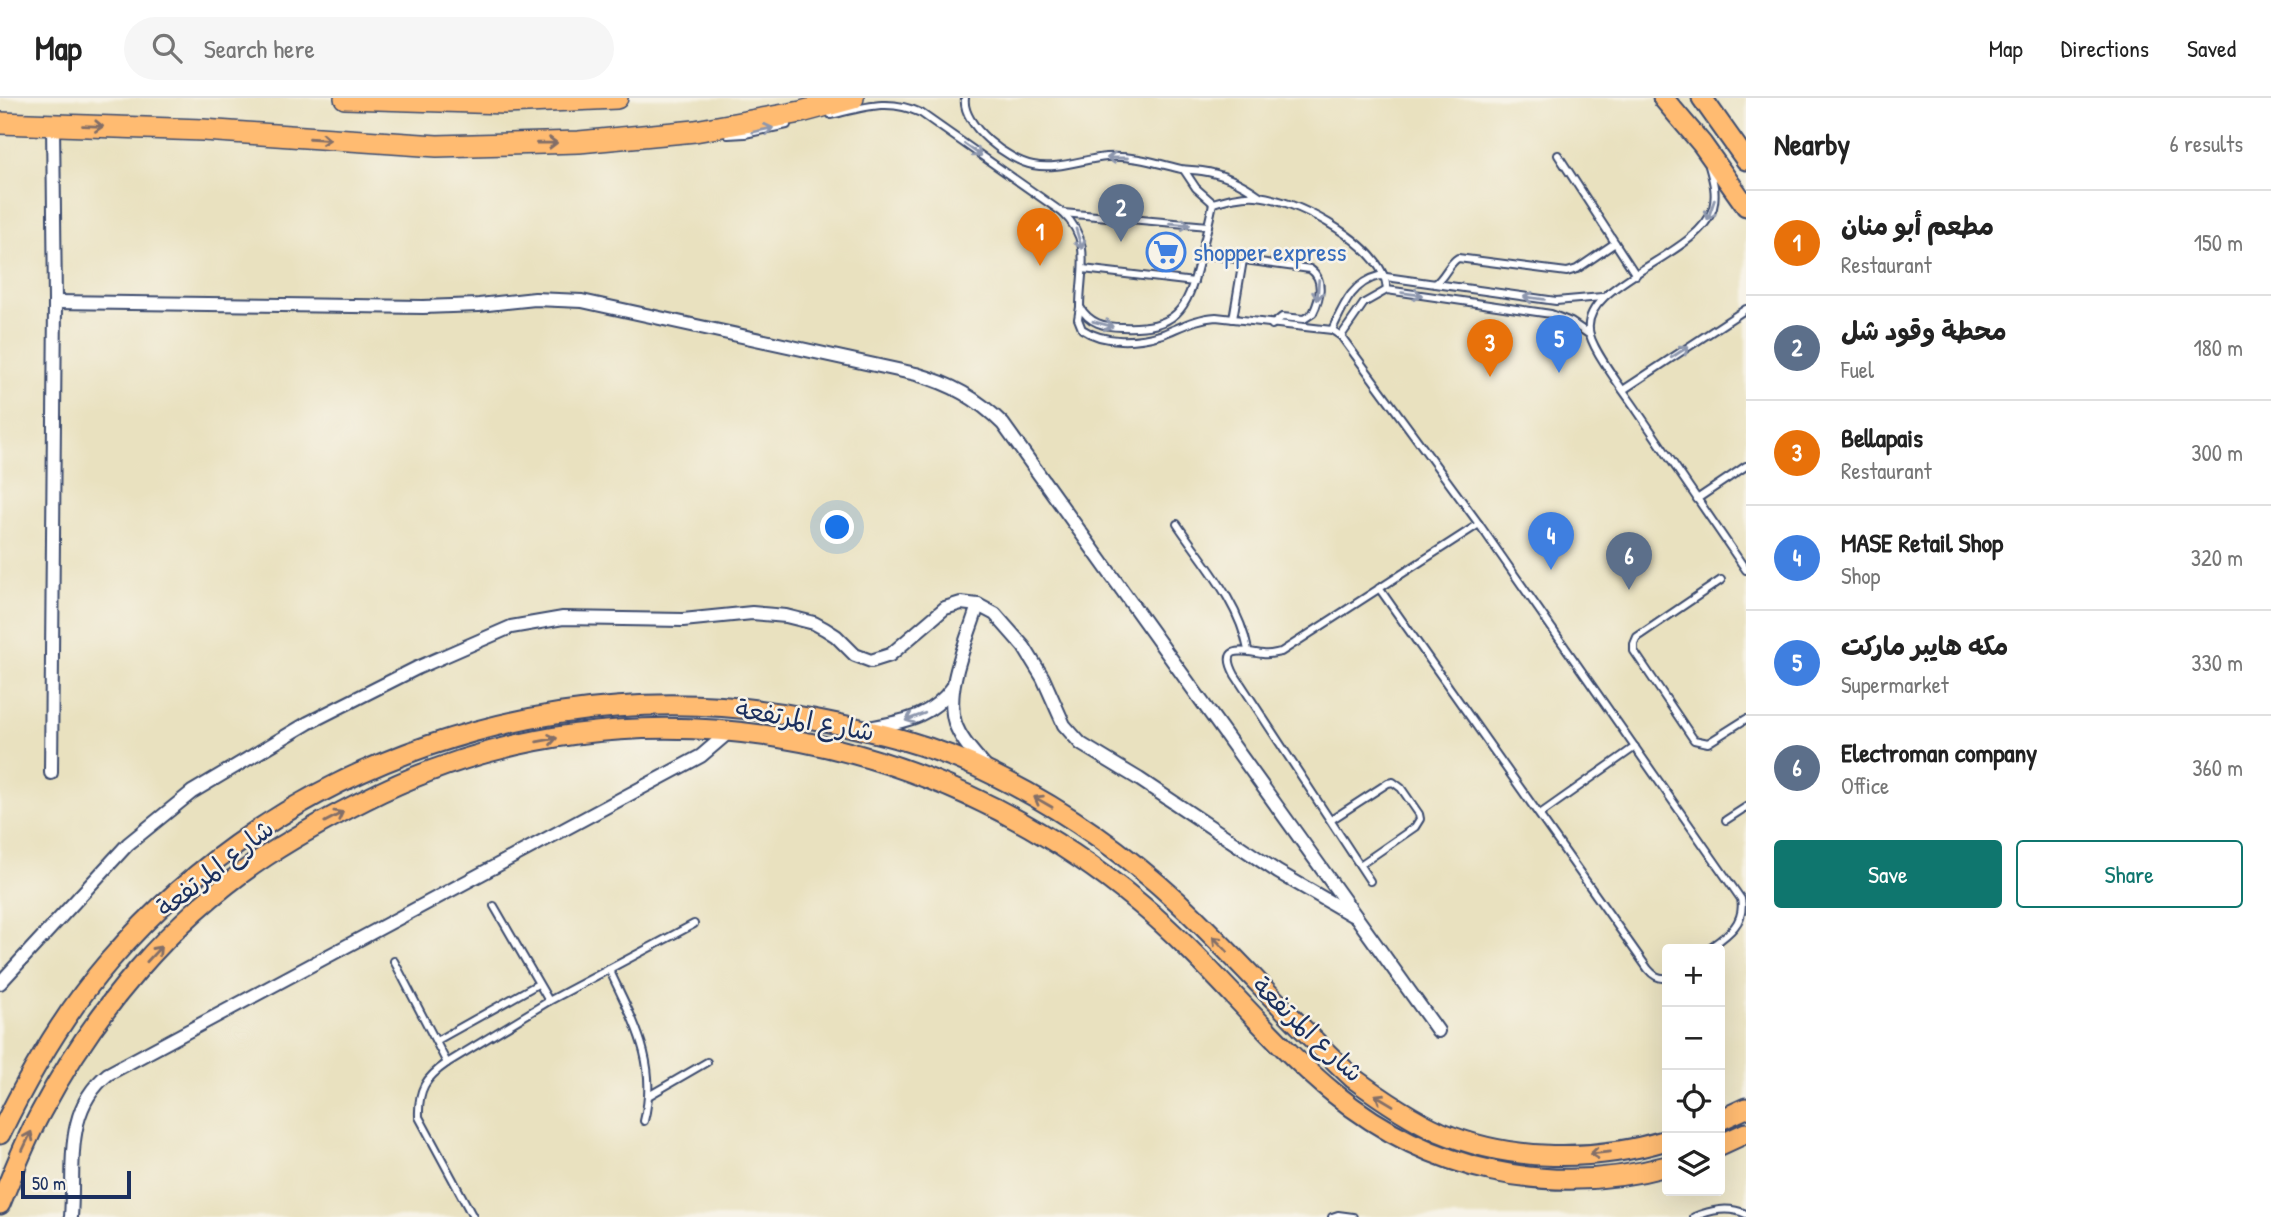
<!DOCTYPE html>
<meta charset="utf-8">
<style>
body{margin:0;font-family:"Patrick Hand","Playpen Sans Arabic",sans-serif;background:#f6f6f6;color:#222}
.controls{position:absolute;right:21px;bottom:21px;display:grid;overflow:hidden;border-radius:7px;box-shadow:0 7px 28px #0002}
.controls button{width:63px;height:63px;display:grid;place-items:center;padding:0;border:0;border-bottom:2px solid #e0e0e0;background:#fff;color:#222;font:35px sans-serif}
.scale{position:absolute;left:21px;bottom:18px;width:110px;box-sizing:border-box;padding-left:7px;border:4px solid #1b2f5e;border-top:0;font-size:19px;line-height:24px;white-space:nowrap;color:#1b2f5e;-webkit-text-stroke:5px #f7f3e8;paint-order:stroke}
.you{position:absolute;left:838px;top:430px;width:24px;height:24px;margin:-18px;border:5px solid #fff;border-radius:50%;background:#1a73e8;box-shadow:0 0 0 10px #1a73e833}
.badge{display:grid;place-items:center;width:46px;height:46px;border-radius:50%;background:#0f766e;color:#fff;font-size:23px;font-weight:700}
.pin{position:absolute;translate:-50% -58px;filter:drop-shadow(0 2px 4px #0008)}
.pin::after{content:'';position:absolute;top:37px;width:24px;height:21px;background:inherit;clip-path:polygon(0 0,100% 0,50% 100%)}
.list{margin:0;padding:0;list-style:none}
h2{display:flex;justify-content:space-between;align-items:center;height:91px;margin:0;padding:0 28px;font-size:30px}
h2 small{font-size:23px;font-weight:400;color:#767676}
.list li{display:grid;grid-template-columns:46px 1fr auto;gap:21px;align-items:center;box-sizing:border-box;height:105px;padding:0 28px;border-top:2px solid #e0e0e0}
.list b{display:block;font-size:26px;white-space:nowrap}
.list p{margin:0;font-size:23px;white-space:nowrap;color:#767676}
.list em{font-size:23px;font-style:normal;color:#767676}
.actions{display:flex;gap:14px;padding:21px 28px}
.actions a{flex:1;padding:16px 0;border:2px solid #0f766e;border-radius:7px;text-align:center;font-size:24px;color:#0f766e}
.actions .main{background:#0f766e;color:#fff}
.icon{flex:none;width:38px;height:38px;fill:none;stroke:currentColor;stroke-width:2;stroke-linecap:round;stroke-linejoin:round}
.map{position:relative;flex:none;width:1746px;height:1119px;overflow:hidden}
header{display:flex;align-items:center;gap:42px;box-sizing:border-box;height:98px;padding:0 35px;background:#fff;border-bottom:2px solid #e0e0e0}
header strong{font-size:33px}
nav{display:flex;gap:38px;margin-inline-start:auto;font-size:24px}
.search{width:490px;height:63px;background:#f6f6f6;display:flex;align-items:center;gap:18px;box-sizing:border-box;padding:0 24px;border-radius:38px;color:#767676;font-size:26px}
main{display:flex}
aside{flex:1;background:#fff}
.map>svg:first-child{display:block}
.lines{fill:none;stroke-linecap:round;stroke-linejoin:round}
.lane-casing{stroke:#3a4a6d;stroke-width:10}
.street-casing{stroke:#3a4a6d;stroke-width:16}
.primary-casing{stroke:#3a4a6d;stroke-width:23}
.highway-casing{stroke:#3a4a6d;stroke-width:24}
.lane{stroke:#fff;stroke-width:6}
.street{stroke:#fff;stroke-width:12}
.primary{stroke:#ffbb71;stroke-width:19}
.highway{stroke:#ffbb71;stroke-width:21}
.oneway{stroke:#826e67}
.oneway2{stroke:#8d97ae}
.labels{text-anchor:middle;stroke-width:5;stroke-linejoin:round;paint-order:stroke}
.shop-label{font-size:26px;fill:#366cbe;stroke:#f7f3e8;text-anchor:start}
.street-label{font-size:26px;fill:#1b2f5e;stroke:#f7f3e8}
</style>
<header>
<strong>Map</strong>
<div class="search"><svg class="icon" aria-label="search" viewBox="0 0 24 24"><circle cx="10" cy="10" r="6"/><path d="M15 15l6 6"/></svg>Search here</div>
<nav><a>Map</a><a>Directions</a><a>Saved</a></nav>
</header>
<main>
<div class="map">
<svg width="1746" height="1119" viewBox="0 0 1746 1119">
<rect width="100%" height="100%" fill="#f7f3e8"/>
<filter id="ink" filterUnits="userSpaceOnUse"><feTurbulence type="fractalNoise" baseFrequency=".0143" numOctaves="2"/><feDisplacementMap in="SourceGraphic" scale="14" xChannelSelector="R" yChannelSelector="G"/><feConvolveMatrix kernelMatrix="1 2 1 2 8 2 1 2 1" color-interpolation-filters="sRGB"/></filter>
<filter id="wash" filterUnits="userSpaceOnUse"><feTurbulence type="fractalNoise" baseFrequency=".00686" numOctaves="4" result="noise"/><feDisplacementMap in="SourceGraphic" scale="28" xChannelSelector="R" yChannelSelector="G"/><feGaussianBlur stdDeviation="1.57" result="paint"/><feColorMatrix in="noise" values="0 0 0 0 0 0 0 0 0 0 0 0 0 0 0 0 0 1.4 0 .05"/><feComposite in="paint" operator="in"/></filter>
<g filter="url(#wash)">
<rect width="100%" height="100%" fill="#e9e1bf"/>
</g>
<g filter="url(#ink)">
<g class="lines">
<defs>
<g id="lane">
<path d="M965,0C961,27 1009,63 1033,67C1058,72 1082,61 1107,59C1132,57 1156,65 1181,71C1188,72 1195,72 1202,73C1224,76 1242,85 1260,98"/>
<path d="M831,17C865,9 889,0 921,15L1063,115C1093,144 1080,172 1080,209C1089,225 1104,229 1122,229C1176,231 1187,213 1199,164C1204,144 1209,125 1213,105"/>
<path d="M728,37L745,36L787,27"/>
<path d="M1558,57L1636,177"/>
<path d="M1709,68C1713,82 1717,95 1713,110C1699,159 1575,186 1590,237C1595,256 1626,296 1638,314C1674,367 1710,419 1746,472"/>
<path d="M1184,72L1196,90L1213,105"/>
<path d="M1213,105C1227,101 1241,97 1256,98C1295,101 1366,140 1383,176C1386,181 1386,187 1387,192"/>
<path d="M1063,115L1208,128"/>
<path d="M1201,156L1310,171C1325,181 1320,201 1313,215L1304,221L1282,219L1272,227"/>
<path d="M1083,171L1194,184"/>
<path d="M1435,186C1445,179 1448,166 1458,160L1567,174L1577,171L1615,145"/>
<path d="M1080,209L1078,221L1082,231C1104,246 1138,244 1163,236C1181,229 1197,220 1216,219L1332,232L1341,238L1479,426L1741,801C1746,826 1726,838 1708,851"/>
<path d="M1233,221L1243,162"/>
<path d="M1332,232C1343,209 1351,185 1379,178L1556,203L1602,199"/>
<path d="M1341,238L1364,205L1387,192L1551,216L1571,224L1590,237"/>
<path d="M1623,292L1746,211"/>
<path d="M1697,401L1746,368"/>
<path d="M1177,426C1204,466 1239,504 1248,552"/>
<path d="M1721,482L1637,539L1634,546V553L1694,642L1708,645L1746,621"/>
<path d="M1379,490L1648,871C1653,877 1658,881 1667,880"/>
<path d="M1540,716L1635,649"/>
<path d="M1331,722L1388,685L1393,684L1401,690L1419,716L1420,721L1415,729L1360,767"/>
<path d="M1726,722L1746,709"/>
<path d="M1370,783L1235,577C1218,545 1246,554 1263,556C1270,557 1275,555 1281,554L1479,426"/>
<path d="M494,808L549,903"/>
<path d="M394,863L447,965"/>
<path d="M609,871C633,923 659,964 644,1023"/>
<path d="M436,943L538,886"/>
<path d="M650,997L707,964"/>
<path d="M473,1119L419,1019C418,992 425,980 447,965L549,903L694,826"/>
<path d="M1332,1119L1338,1117L1353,1119"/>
<path d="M1694,1119C1711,1112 1728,1108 1746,1116"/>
</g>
<g id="street">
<path d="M55,204L423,209L479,207L535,201L582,203L916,276C951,286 977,300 1003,326L1438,933"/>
<path d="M978,507C968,541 944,590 955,625C961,643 976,657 987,671"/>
<path d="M869,630C905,623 930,620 953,589"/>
<path d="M51,675L55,204L53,27"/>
<path d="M0,885L128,746L192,694L308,625L417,570L511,529L563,520L683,522L752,515L786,518L814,525L825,531L836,538L855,557L871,563L890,557L945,510L961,505L978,507L995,516L1024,549L1043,580L1064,627L1081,646L1139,681L1278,774L1352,817"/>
<path d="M71,1119C75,1068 63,1012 108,976L701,658L729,634"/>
</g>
<g id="primary">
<path d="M1663,0L1702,46L1746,108"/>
<path d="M1702,0L1746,62"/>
<path d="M1720,1022L1746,1010"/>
<path d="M0,1036C30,974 65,914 110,862C281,663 556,569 813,621C875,633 937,648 994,677C1061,710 1123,753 1178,804C1238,860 1292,924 1353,980C1380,1000 1409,1020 1440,1034C1511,1064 1594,1064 1667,1042"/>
<path d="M1720,1047L1746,1035"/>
<path d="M0,1106C13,1075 25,1043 41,1014C94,914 171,821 266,758C303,734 342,713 381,694C632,574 929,630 1139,805C1209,863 1265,939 1335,996C1430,1073 1549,1100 1667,1068"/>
</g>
<g id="highway">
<path d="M345,0L505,5L617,0"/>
<path d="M0,25L203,32L437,48L579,44L695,33L801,14L853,0"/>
</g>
</defs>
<use href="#lane" class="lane-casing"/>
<use href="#street" class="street-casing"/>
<use href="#primary" class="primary-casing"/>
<use href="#highway" class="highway-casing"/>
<use href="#lane" class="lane"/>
<use href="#street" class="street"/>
<use href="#primary" class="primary"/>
<use href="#highway" class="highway"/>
</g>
<defs><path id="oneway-shaft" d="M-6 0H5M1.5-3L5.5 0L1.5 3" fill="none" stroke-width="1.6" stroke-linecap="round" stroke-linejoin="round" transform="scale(1.75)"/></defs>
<g class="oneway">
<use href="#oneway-shaft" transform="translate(93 28) rotate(2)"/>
<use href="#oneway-shaft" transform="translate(320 41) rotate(4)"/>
<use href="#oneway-shaft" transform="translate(547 45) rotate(-1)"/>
<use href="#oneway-shaft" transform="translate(547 642) rotate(-10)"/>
<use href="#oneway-shaft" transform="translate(1043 704) rotate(-150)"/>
<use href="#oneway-shaft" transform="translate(334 719) rotate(-28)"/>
<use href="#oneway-shaft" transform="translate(1220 846) rotate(-134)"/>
<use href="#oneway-shaft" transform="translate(154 856) rotate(-47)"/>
<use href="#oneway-shaft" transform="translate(1384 1002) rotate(-149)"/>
<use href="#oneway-shaft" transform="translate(27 1043) rotate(-65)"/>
<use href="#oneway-shaft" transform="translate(1600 1055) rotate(174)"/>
</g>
<g class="oneway2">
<use href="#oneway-shaft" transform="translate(763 32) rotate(-12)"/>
<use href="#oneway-shaft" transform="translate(973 52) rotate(35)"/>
<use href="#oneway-shaft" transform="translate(1117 60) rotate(-180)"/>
<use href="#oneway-shaft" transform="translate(1711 112) rotate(109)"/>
<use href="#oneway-shaft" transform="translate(1180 126) rotate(5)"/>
<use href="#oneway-shaft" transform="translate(1079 141) rotate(73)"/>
<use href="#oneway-shaft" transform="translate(1318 192) rotate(94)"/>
<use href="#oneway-shaft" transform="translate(1412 196) rotate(8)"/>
<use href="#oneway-shaft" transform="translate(1534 200) rotate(-172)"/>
<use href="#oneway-shaft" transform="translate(1103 226) rotate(15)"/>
<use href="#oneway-shaft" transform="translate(1680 254) rotate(-33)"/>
<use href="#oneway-shaft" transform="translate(915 619) rotate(159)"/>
</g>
</g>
<defs>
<symbol id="supermarket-ring" viewBox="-11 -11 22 22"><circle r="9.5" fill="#f7f3e8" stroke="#3f7fe0" stroke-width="1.5"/><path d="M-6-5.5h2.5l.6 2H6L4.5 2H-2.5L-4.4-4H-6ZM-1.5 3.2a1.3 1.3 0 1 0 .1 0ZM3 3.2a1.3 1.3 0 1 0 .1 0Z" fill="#3f7fe0"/></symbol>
</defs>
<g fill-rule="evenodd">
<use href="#supermarket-ring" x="1144" y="132" width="44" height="44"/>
</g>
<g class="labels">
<g class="shop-label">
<text x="1193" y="163">shopper express</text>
</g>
<g class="street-label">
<text transform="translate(805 622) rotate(10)" y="9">شارع المرتفعة</text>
<text transform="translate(215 770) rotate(-38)" y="9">شارع المرتفعة</text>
<text transform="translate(1308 931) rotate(43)" y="9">شارع المرتفعة</text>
</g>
</g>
</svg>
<div class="controls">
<button>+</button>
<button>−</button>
<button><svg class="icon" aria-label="locate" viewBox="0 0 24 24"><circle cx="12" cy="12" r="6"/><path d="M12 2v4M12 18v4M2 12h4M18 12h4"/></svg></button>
<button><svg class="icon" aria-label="layers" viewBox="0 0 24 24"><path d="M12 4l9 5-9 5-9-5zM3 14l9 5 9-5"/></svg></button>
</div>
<div class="scale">50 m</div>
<div class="you"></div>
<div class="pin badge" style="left:1040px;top:168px;background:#e8710a">1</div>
<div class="pin badge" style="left:1121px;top:144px;background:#5c6f8a">2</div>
<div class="pin badge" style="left:1490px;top:279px;background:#e8710a">3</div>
<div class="pin badge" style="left:1551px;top:472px;background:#3f7fe0">4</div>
<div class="pin badge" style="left:1559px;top:275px;background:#3f7fe0">5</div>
<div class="pin badge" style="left:1629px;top:492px;background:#5c6f8a">6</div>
</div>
<aside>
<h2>Nearby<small>6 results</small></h2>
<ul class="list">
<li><span class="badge" style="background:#e8710a">1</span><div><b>مطعم أبو منان</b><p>Restaurant</p></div><em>150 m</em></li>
<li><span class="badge" style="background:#5c6f8a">2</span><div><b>محطة وقود شل</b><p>Fuel</p></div><em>180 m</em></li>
<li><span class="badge" style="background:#e8710a">3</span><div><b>Bellapais</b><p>Restaurant</p></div><em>300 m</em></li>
<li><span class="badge" style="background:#3f7fe0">4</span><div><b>MASE Retail Shop</b><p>Shop</p></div><em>320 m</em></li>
<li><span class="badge" style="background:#3f7fe0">5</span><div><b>مكه هايبر ماركت</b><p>Supermarket</p></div><em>330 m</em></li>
<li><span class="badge" style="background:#5c6f8a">6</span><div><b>Electroman company</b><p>Office</p></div><em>360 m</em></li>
</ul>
<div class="actions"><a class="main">Save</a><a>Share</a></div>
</aside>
</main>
